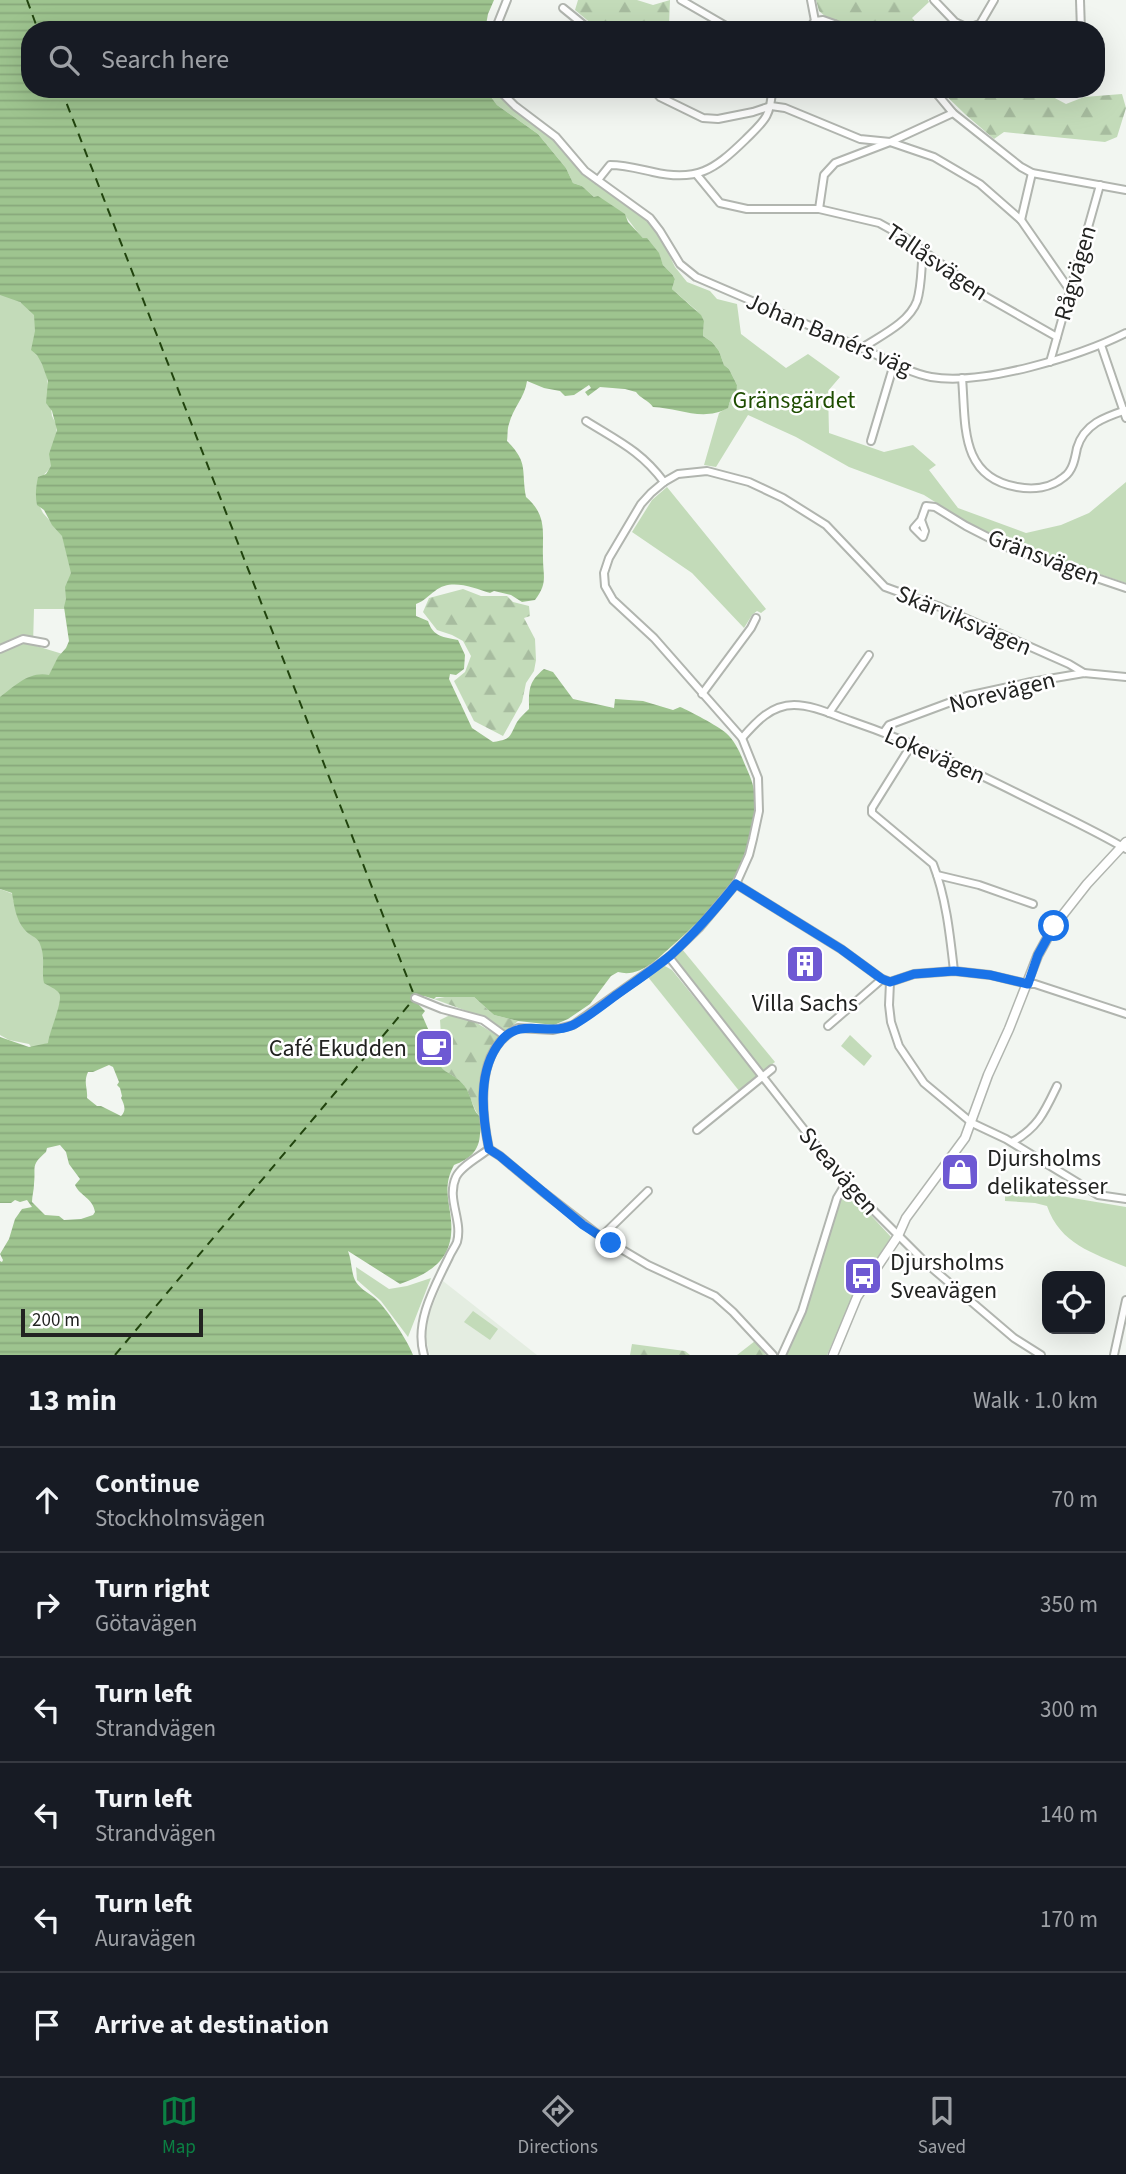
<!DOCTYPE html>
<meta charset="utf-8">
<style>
body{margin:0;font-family:"Source Sans 3",sans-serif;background:#20242c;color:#f1f3f6}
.controls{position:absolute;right:21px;bottom:21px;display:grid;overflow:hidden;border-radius:14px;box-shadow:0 7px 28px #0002}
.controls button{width:63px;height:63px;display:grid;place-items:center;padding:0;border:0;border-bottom:2px solid #363941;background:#171b24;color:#f1f3f6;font:35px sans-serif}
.scale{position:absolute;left:21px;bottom:18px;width:182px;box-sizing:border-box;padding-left:7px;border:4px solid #222321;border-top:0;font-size:19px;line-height:24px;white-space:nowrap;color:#222321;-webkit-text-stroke:5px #fff;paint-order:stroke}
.stop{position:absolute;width:21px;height:21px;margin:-16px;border:5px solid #1a73e8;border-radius:50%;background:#fff}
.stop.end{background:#1a73e8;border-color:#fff;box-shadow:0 2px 7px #0008}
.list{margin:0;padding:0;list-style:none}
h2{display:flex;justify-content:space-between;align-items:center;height:91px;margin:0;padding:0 28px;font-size:30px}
h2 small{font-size:23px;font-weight:400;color:#9ea1a6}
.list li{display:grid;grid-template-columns:46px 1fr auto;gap:21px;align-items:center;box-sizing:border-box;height:105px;padding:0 28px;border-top:2px solid #363941}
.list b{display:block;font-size:26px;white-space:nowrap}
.list p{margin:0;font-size:23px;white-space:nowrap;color:#9ea1a6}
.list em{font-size:23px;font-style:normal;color:#9ea1a6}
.icon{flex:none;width:38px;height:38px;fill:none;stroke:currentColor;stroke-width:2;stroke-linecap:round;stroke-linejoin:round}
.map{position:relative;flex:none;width:1126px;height:1355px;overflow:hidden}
.search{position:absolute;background:#171b24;box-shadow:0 7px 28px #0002;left:21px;right:21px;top:21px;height:77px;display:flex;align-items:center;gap:18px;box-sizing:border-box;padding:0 24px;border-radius:28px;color:#9ea1a6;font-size:26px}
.sheet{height:721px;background:#171b24}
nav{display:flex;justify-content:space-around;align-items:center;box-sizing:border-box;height:98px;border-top:2px solid #363941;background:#171b24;font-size:19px;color:#9ea1a6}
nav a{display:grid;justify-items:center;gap:4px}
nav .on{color:#0b8043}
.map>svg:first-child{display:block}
.built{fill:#e4ede1}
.forest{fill:url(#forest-firs)}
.park{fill:#c3dbb9}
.water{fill:url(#water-rules);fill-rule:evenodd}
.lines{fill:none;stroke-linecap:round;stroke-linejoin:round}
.ferry{stroke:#21440e;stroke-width:2;stroke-dasharray:9 7;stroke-linecap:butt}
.minor-casing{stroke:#b1b5af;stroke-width:10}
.tertiary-casing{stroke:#b1b5af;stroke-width:11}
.minor{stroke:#fff;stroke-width:6}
.tertiary{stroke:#fff;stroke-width:8}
.route{stroke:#1a73e8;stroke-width:9}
.labels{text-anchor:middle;stroke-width:5;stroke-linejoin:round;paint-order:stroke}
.street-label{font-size:24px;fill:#222321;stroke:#fff}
.park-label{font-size:24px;fill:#1e4d00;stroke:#fff}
.poi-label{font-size:24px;fill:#222321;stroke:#fff;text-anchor:start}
</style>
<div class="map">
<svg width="1126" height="1355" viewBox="0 0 1126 1355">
<defs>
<pattern id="forest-firs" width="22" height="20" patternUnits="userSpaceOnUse" patternTransform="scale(1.75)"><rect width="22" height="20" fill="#c3dbb9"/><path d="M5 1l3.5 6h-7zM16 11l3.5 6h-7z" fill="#a7bc9f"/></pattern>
<pattern id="water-rules" width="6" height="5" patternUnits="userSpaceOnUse" patternTransform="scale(1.75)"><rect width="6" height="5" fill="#9ec48f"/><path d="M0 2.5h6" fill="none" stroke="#88a87b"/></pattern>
</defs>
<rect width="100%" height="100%" fill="#f2f6f1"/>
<path class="built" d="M443,1281L537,1355H430L423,1328Z"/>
<g class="forest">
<path d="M578,0H637L653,5L670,0L669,25L656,26L651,30H599L575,10Z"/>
<path d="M816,0H928L929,2L912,18L923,30H861L826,17L819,11Z"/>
<path d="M939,89H1038L1066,104L1084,97L1122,94L1126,108L1117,137L1105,142L1004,132L994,139L966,115Z"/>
<path d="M463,589L481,596H507L513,602L529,606L530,616L524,618L535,639L536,660L534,671L526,683L522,702L503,736L474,721L454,681L465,672L471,656L463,641L452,635L437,630L423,612L429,598Z"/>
<path d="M450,996L474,997L494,1015L518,1021L505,1032L483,1017L434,999Z"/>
<path d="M452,1014L475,1022L500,1037C483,1065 479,1085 480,1117C471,1107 471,1091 460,1081C446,1069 439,1074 436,1052L442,1051L440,1020Z"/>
<path d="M755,1341L766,1355H737Z"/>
<path d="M632,1344L685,1351L690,1355H630Z"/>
</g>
<g class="park">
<path d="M485,89H494L499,96L529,118L559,145L585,176L648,220L657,230L675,267L687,282L710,291L717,299L737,304L741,334L786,368L808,354L840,377L828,391L829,433L884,452L913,445L936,465L929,470L958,508L1026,533L1061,525L1089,513L1126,482V583L992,538L924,495L849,467L796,437L748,415L716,467L704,465L719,413L728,407L737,385L729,369L724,365L719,351L712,342L703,336L704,321L696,310L672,289L675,279L672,274L663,265L658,253L639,234L624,214L594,197L582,186L573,183L566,168L538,134L497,105Z"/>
<path d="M0,293C6,295 17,298 21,303L25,302L38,317V354L45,362L52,416L57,426L52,466L39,480V505L43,513L65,538L73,572L67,609H34L33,645L66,655L50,675L0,701Z"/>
<path d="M667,487L766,609L761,613L757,611L752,615L744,628L692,573L632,532L652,500Z"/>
<path d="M0,889L13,894V900L43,941L66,993L52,1042L32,1048L29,1044L9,1040L0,1035Z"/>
<path d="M682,949L775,1062L761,1073L677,965L674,957Z"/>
<path d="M663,965L672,970L759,1077L740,1092L648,977Z"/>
<path d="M850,1035L872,1056L864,1066L841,1046Z"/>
<path d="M1005,1189L1043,1193L1126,1207V1267C1093,1253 1060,1244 1047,1206L1035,1203L1005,1201Z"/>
<path d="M846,1194L853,1196L891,1237L854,1294L827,1355H786L814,1286L838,1202Z"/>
<path d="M356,1267L389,1289L407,1286L431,1278L408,1337L381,1301L357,1280Z"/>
<path d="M473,1311L498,1329L490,1340L464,1322Z"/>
</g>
<path class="water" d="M0,0H494L488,14L485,30H30V89H485L497,105L538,134L566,168L573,183L582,186L594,197L598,196L625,214L628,222L643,238H647L659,253L663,265L672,274L675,279L672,289L701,315L704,321L703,336L712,342L719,351L724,365L729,369L737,385L736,395L731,398L728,408C703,422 679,408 653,407C648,400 640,398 636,392L625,389L600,387L588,396L585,392L591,388L589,385L574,395L565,396L560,391L544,388L527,381C525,397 513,408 509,424C507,429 508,435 507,441C529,463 521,470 526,497C548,516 542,533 543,558C543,576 548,583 535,600L522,602L511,595L494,591L490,593C473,588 451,578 435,591C428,596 424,601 416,604V616L428,621C433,637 444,637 458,640L465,655L464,669L456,675L450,674L449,679L472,728L493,742C512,739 509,737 517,722C520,717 525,713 529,709C529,690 528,682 544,669L553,672L573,699L614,708L615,699L643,701L673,710L680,707C690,711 718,726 726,733C734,740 739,750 743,760C747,770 752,779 754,790C759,814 746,856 734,878C722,900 692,928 673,945C657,959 640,978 618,972L611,976L590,1004L568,1019L554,1025L518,1021L494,1015L474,997H436L434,999L424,996L419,1005L425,1011L422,1015L429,1031L431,1051L436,1052C440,1076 449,1069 462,1083C469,1090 471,1100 474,1108C475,1112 478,1114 480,1117C482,1121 481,1129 480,1134C479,1151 470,1159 454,1165C445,1182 447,1193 450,1212C457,1255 437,1271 400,1284L348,1251C352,1261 351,1274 356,1282C361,1290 371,1294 377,1300C387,1309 409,1343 413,1355H0V1261L2,1262L3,1260L0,1254L9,1239L15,1219L22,1209L32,1207L27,1200L20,1202L15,1200L11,1203H0V1037L29,1047L48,1043C49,1032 64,1000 59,993C56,989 49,986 44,983C41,970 46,959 40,944C37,936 29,936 24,929C16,920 14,905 12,893L0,889V697C15,686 29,671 49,675L58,657L66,648L69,641L64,607L66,599L65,587L71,573L62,536L52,525L44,510L37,505C35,495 36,487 38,477L46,474L51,466L49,454L57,430L52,411L46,403L48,381L42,364L37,355L31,350L35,331L34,315L20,302L0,295ZM109,1065L113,1067L119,1082L117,1085L120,1088L122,1096L121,1098C124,1104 127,1110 121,1116L101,1106H97L87,1098C88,1088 83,1083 88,1072H93ZM60,1145L66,1152L69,1164L80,1179L75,1185C80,1196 93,1198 95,1212L93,1215L81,1219L64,1220L59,1216L45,1215L32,1202C32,1196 34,1190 34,1184C36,1166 30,1166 46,1152L47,1148Z"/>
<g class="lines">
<g class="ferry">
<path d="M27,0L38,30"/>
<path d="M61,89L414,995"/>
<path d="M115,1355L413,1000"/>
</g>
<defs>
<g id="minor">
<path d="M681,0L733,30"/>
<path d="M811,0L815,21L823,20L851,30"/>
<path d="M934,0L955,22L968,28L980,24L994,0"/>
<path d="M1080,0L1081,30"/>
<path d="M563,8L590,30"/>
<path d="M495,30L507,0"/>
<path d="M807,30L815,21"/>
<path d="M498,89L515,106L556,137L585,171L650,218L660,231L680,264L696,277C750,300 804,323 857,346C881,356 905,372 931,377C982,386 1080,356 1126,333"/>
<path d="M653,89L660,97L703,118L718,119L753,112L771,106L785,108L860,139L890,142L934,157L980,184L1021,220L1071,292"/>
<path d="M933,89L953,113L1021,167L1032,173L1126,190"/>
<path d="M697,175L720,203L747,209H819L879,223L906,238L983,295L1057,337"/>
<path d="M598,180L610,165C625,165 639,169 653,172C697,182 714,170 745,140C764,121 771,117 772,89"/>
<path d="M819,209L824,175L835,163L890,142L953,113"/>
<path d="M1021,220L1032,173"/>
<path d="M1101,345L1126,418"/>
<path d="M862,348C880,336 909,323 917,301C922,285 921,267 923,250"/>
<path d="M1050,362L1100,185"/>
<path d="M962,378C966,424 959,477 1017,487C1033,490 1051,488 1064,477C1073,471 1075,458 1077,448C1084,424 1105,417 1126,410"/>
<path d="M586,421C618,441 641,451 664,482"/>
<path d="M871,441L894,364"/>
<path d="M921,520L925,531L923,537L914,528L921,520L926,506L935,507L966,526L1011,549L1126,588"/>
<path d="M0,649L23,639L45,643"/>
<path d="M702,694L751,628L756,618"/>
<path d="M829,713L869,655"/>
<path d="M884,732L889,725L967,696L1031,682L1084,673L1126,677"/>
<path d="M742,738C756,722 771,705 794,705C813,705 833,715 851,721C916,743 979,774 1041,805C1069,819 1099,833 1126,849"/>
<path d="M912,744L872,808V813L933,864C946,897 950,935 954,971"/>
<path d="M937,875L979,885L1033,904"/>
<path d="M736,884L841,949L882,979L890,982L914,974L954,971L990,975L1028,984H1035L1126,1014"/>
<path d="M669,957L846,1183L926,1263L1014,1338L1041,1355"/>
<path d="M890,982L889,1005L891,1022L899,1046L924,1083L972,1123L1006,1139L1098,1195L1126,1199"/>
<path d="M415,998L442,1009L483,1020L505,1036"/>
<path d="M828,1026L882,979"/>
<path d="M697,1130L772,1069"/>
<path d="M1012,1142C1038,1128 1045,1111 1057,1086"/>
<path d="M489,1149C481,1110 475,1049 518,1028L553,1030L573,1025L669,957L699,928L736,884L749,855L753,839L759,811L758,778L742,738L654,638L613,600L605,586L604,573L609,558L641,504L651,493L664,482L678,474L707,471L749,482L783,498L826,525L885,587L940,607L1069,664L1084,673"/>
<path d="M489,1149L500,1156L543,1192L601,1237L648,1265L715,1296L733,1312L773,1355"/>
<path d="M601,1237L648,1191"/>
<path d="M424,1355C414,1322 435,1286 449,1257C451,1252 455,1247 457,1242C463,1220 446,1199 456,1177C461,1166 479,1157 489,1149"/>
<path d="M782,1355L802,1311L837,1198L846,1183"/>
<path d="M1114,1355L1126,1300"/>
</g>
<path id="tertiary" d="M833,1355L857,1297L898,1236L906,1218L965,1138L988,1075L1009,1029L1038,955L1054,926L1087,884L1126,842"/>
</defs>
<use href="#minor" class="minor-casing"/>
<use href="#tertiary" class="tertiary-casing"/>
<use href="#minor" class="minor"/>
<use href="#tertiary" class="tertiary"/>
</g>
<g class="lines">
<path class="route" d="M611,1243L583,1225L500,1156L489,1149C482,1114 477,1070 501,1041C521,1016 550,1038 575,1024C589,1016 602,1006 615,996C633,983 653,970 671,955C695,933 716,909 736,884L841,949L882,979L890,982L914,974L954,971L990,975L1028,984L1038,955L1054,926"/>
</g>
<defs>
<symbol id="building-square" viewBox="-11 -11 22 22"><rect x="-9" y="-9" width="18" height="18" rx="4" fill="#6e59d3" stroke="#fff"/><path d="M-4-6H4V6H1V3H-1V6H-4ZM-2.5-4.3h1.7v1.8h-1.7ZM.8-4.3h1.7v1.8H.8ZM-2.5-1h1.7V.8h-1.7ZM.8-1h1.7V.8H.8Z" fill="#fff"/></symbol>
<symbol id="cafe-square" viewBox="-11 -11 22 22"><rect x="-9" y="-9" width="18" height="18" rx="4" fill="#6e59d3" stroke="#fff"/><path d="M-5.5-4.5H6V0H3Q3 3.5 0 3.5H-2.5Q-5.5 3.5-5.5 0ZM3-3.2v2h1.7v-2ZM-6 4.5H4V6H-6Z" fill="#fff"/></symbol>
<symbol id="shop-square" viewBox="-11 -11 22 22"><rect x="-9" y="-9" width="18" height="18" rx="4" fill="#6e59d3" stroke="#fff"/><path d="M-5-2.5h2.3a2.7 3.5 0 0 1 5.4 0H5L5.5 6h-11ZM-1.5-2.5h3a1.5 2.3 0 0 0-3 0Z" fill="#fff"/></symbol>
<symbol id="bus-square" viewBox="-11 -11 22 22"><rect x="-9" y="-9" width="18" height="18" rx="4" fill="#6e59d3" stroke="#fff"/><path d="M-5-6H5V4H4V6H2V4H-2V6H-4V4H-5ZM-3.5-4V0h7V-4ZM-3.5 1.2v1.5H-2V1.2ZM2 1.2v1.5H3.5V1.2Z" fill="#fff"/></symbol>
</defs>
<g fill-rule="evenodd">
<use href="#building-square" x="783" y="942" width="44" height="44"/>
<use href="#cafe-square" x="412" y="1026" width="44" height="44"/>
<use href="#shop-square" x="938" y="1150" width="44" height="44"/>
<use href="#bus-square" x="841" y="1254" width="44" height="44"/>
</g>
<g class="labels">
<g class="street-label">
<text transform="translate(937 262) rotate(34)" y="8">Tallåsvägen</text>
<text transform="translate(1075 273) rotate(-74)" y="8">Rågvägen</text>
<text transform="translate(829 334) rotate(23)" y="8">Johan Banérs väg</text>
<text transform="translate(1044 557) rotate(21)" y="8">Gränsvägen</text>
<text transform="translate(964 620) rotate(23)" y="8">Skärviksvägen</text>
<text transform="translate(1002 692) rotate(-14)" y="8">Norevägen</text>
<text transform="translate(935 755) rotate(24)" y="8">Lokevägen</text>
<text transform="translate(839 1171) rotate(49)" y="8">Sveavägen</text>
</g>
<g class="park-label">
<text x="794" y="408">Gränsgärdet</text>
</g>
<g class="poi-label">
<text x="805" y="1011" text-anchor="middle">Villa Sachs</text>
<text x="407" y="1056" text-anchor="end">Café Ekudden</text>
<text x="987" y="1166">Djursholms<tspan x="987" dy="28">delikatesser</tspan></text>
<text x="890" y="1270">Djursholms<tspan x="890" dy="28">Sveavägen</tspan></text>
</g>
</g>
</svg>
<div class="controls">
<button><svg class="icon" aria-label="locate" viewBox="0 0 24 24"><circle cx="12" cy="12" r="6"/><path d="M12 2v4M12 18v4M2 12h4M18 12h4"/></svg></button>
</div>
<div class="scale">200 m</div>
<div class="stop" style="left:1054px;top:926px"></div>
<div class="stop end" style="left:611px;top:1243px"></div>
<div class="search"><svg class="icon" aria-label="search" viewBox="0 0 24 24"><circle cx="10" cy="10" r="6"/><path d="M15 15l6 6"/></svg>Search here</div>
</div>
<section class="sheet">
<h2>13 min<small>Walk · 1.0 km</small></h2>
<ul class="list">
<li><svg class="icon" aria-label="ahead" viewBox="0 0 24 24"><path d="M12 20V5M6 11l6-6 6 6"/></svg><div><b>Continue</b><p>Stockholmsvägen</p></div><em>70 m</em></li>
<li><svg class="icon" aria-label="right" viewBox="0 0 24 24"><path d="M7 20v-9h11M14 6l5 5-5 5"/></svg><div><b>Turn right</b><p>Götavägen</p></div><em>350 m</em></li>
<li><svg class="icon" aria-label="left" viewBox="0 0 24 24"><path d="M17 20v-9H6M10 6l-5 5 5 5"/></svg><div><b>Turn left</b><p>Strandvägen</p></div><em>300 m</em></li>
<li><svg class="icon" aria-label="left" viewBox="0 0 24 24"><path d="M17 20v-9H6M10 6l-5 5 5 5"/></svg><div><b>Turn left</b><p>Strandvägen</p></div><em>140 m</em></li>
<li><svg class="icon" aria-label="left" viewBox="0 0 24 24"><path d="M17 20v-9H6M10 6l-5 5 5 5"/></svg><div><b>Turn left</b><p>Auravägen</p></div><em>170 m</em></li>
<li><svg class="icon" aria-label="arrive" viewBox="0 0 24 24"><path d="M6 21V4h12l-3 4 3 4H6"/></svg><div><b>Arrive at destination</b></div></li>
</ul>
</section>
<nav>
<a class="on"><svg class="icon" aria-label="map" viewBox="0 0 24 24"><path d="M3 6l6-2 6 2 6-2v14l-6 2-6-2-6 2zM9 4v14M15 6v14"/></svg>Map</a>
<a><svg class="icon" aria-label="directions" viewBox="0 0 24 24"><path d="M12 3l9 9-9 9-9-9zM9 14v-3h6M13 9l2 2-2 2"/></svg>Directions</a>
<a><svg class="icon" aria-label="saved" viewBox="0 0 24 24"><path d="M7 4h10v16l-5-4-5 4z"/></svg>Saved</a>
</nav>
